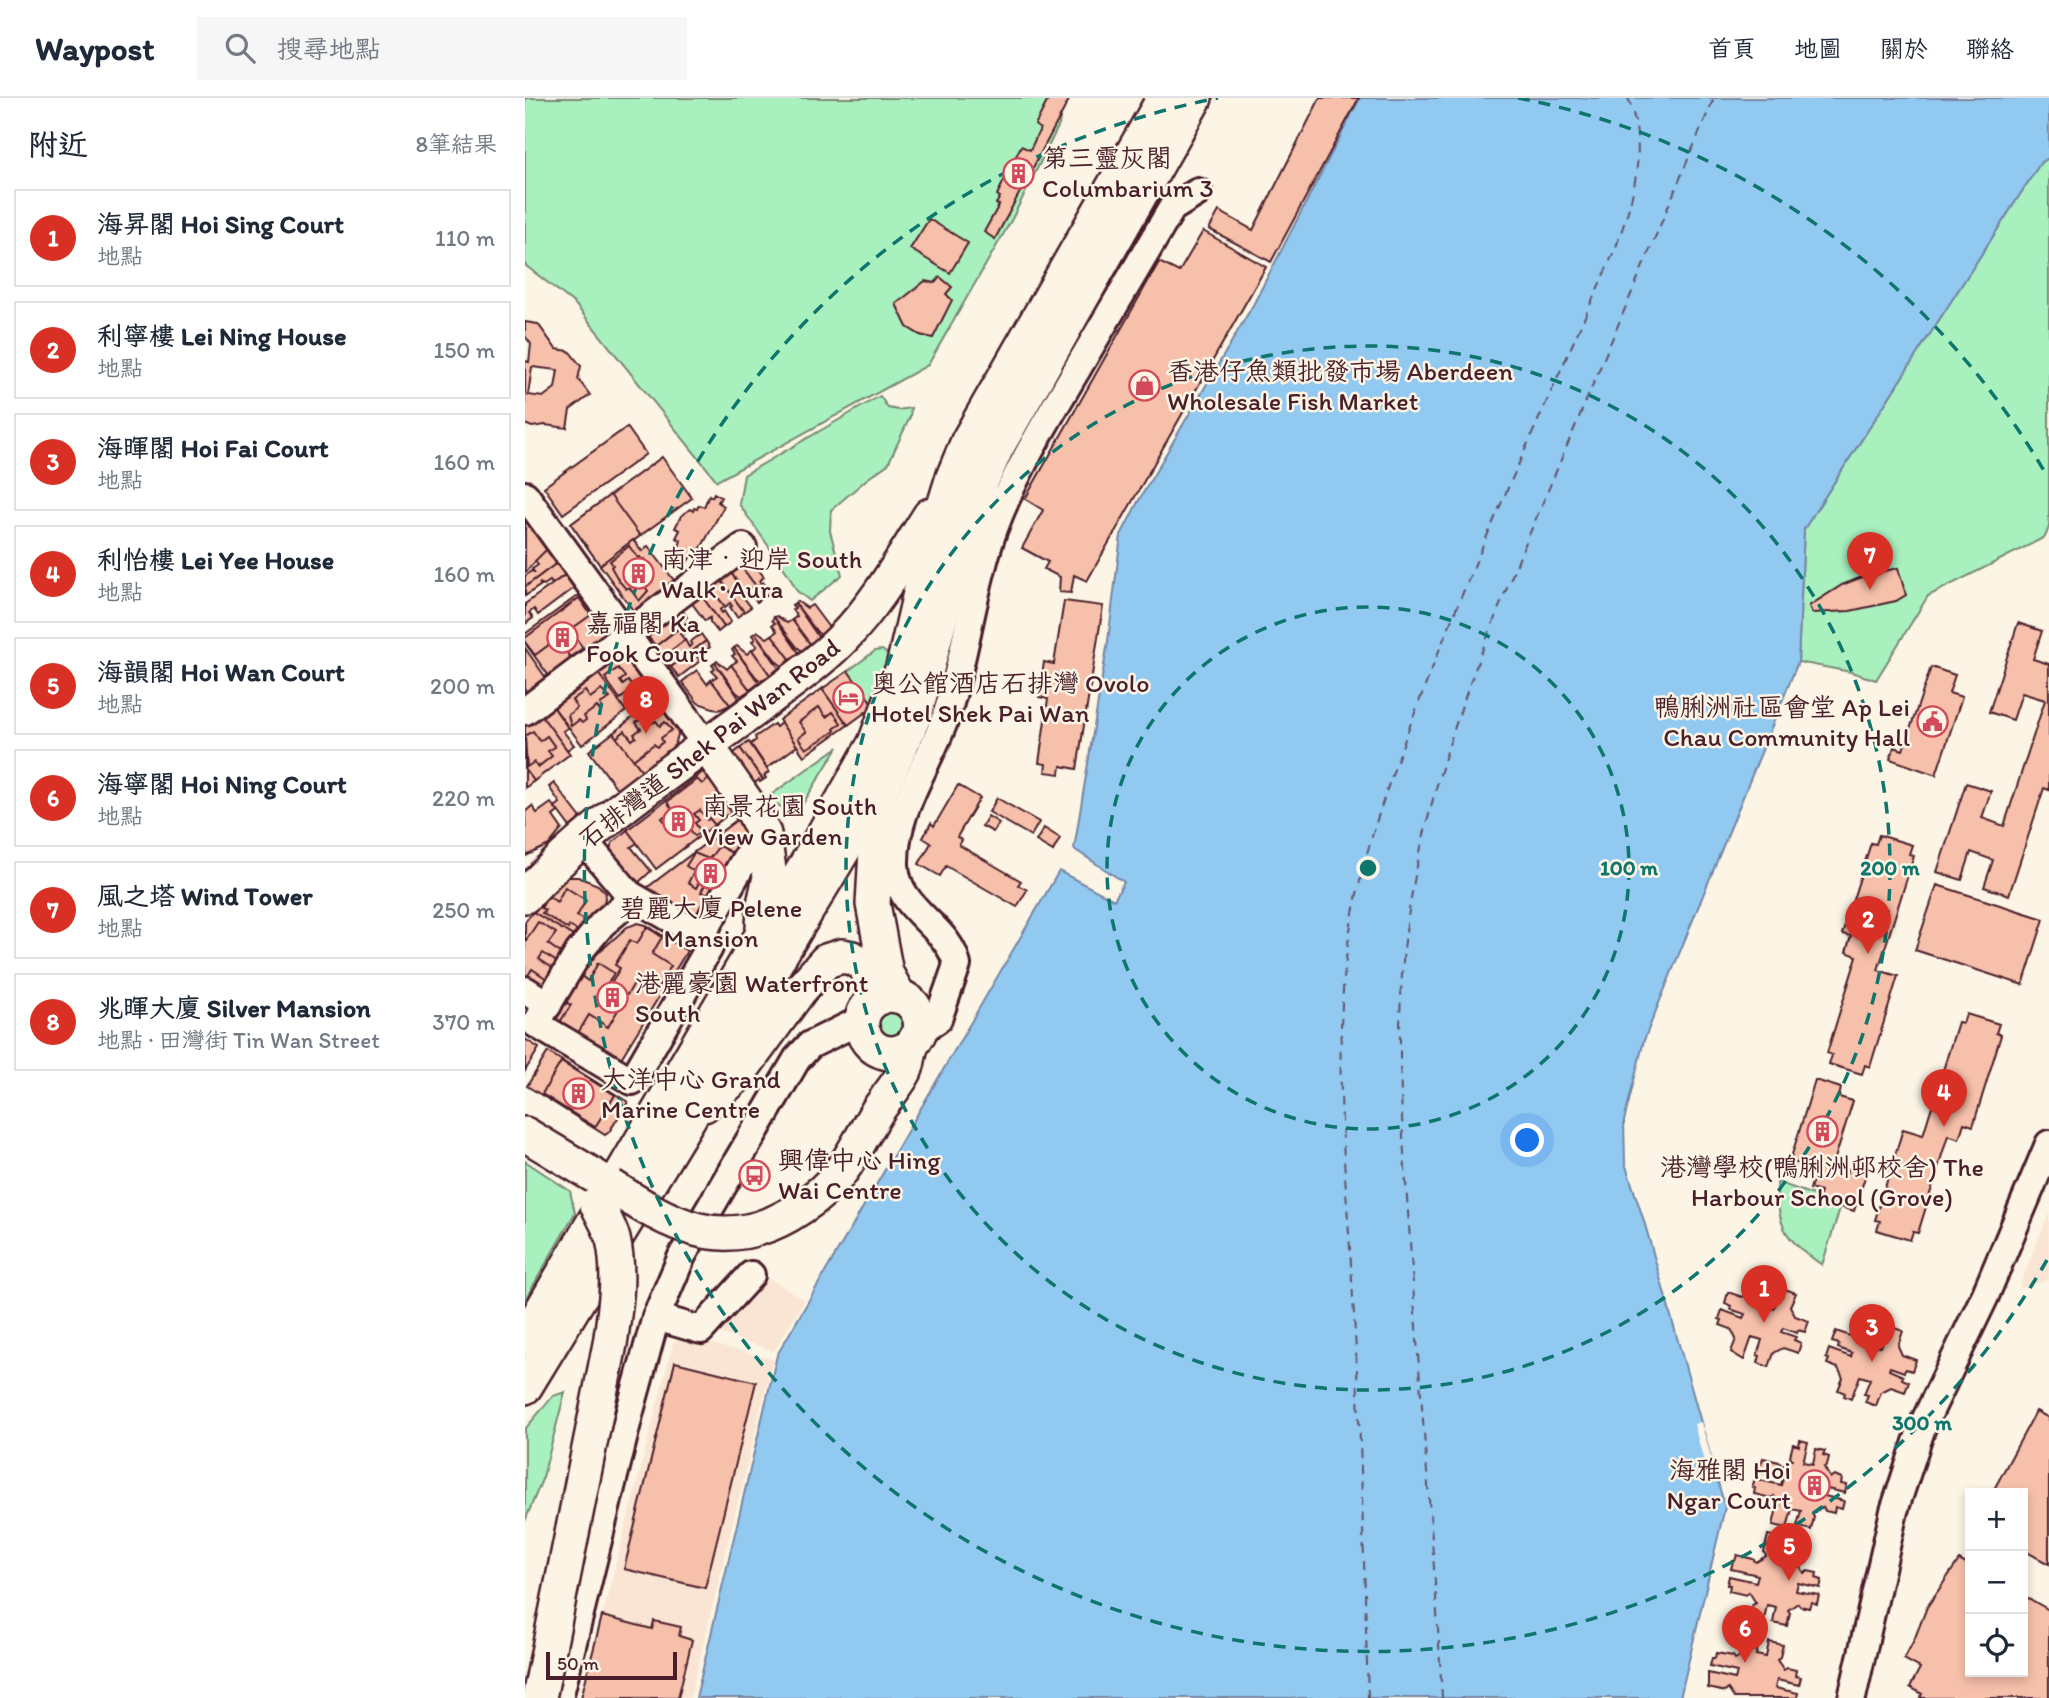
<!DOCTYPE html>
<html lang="zh-TW">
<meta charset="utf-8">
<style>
body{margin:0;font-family:Itim,"LXGW WenKai TC",sans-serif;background:#f6f6f7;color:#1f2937}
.controls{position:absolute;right:21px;bottom:21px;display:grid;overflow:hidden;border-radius:0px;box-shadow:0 4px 10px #0003}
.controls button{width:63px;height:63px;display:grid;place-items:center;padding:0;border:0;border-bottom:2px solid #e0e1e3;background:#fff;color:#1f2937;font:35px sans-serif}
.scale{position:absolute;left:21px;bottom:18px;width:131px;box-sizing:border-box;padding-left:7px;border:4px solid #4a1f2b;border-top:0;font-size:19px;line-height:24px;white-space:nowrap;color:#4a1f2b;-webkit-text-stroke:5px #fcf5e5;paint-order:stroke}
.you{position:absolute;left:1003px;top:1043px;width:24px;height:24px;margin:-18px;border:5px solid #fff;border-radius:50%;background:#1a73e8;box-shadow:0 0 0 10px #1a73e833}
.badge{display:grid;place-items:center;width:46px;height:46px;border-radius:50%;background:#d93025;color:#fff;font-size:23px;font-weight:700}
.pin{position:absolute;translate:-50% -58px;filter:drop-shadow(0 2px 4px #0008)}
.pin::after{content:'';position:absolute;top:37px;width:24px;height:21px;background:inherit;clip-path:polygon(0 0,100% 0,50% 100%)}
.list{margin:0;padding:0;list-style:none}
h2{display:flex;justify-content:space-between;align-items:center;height:91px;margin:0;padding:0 28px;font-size:30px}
h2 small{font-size:23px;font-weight:400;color:#747a83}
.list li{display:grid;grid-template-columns:46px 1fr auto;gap:21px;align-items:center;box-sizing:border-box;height:98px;margin:0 14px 14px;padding:0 14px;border:2px solid #e0e1e3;border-radius:0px}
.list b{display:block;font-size:26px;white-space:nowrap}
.list p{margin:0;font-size:23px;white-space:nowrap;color:#747a83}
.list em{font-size:23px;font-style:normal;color:#747a83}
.icon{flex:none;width:38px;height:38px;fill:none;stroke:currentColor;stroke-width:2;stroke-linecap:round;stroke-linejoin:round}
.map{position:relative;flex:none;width:1524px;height:1600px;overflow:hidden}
header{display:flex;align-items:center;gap:42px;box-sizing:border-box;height:98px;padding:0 35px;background:#fff;border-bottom:2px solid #e0e1e3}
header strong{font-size:33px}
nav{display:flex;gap:38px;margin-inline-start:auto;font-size:24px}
.search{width:490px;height:63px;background:#f6f6f7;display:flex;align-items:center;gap:18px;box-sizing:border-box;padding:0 24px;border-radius:0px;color:#747a83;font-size:26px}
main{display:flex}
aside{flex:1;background:#fff}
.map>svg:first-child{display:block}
.built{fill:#fae5d4}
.green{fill:#a8f1bf;stroke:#798875;stroke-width:2}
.water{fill:#92c9f1;stroke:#7585a2;stroke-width:2}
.pier{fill:#fcf5e5}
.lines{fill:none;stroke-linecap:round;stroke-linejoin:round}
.ferry{stroke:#605266;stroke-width:2;stroke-dasharray:9 7;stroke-linecap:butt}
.building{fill:#f7c0ab;stroke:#4a1f2b;stroke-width:2;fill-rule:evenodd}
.minor-casing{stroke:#4a1f2b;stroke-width:32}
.major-casing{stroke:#4a1f2b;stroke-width:38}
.minor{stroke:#fcf5e5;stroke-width:26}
.major{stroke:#fcf5e5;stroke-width:33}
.major-bridge-casing{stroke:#4a1f2b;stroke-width:38;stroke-linecap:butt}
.major-bridge{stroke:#fcf5e5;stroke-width:33}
.ring{fill:none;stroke:#0f766e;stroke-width:3.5;stroke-dasharray:12 9}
.labels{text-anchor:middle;stroke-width:5;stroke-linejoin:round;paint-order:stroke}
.poi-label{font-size:26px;fill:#4a1f2b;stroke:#fcf5e5;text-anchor:start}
.street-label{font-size:26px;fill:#4a1f2b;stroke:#fcf5e5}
.centre{fill:#0f766e;stroke:#fcf5e5;stroke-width:3.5}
.ring-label{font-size:21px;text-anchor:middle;font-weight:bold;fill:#0f766e;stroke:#fcf5e5;stroke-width:5;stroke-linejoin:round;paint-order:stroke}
</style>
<header>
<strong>Waypost</strong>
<div class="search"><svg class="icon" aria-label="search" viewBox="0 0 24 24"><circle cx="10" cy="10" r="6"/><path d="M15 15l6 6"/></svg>搜尋地點</div>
<nav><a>首頁</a><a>地圖</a><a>關於</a><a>聯絡</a></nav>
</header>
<main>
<aside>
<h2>附近<small>8筆結果</small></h2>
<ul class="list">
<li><span class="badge">1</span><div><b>海昇閣 Hoi Sing Court</b><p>地點</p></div><em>110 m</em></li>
<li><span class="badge">2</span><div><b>利寧樓 Lei Ning House</b><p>地點</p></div><em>150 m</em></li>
<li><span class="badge">3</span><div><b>海暉閣 Hoi Fai Court</b><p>地點</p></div><em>160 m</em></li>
<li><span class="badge">4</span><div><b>利怡樓 Lei Yee House</b><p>地點</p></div><em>160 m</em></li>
<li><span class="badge">5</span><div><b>海韻閣 Hoi Wan Court</b><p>地點</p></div><em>200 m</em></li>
<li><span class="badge">6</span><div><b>海寧閣 Hoi Ning Court</b><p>地點</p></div><em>220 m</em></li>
<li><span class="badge">7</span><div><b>風之塔 Wind Tower</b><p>地點</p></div><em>250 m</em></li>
<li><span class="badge">8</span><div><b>兆暉大廈 Silver Mansion</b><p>地點 · 田灣街 Tin Wan Street</p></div><em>370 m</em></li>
</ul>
</aside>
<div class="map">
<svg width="1524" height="1600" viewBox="0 0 1524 1600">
<rect width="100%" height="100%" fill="#fcf5e5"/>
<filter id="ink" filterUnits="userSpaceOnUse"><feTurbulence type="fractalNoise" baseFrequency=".0143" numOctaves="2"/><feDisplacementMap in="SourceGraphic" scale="14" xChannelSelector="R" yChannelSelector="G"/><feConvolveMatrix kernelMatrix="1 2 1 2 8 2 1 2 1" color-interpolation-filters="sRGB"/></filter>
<g filter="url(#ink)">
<g class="built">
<path d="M1524,1115V1182L1493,1191Z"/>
<path d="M238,1177L280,1202L249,1253L188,1233Z"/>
<path d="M158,1239L248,1261L165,1600H56L148,1245Z"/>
</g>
<g class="green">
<path d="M0,0H538L534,27L487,121L403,267L192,383L50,206L0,167Z"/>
<path d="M1524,60V429L1520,439L1403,498L1351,582L1326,574L1273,564L1279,431L1516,64Z"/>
<path d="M355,298L363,310L373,312L386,310L385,319L363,366L342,381L306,412L305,433L317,477L285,503L272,493L263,476L214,406L219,377Z"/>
<path d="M357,552L364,557L349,608L323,573L350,553Z"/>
<path d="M313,649L271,717L245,703L243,699Z"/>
<circle cx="366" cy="926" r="12"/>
<path d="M0,1063L45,1093L50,1115L0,1202Z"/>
<path d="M1252,1084L1316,1107L1297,1167C1259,1140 1253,1131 1252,1084Z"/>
<path d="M40,1294L18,1379L0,1423V1331L28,1298Z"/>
</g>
<path class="water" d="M835,0H1524V60L1516,64L1279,431L1273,564L1119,942L1099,1023L1100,1065L1119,1123L1200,1409L1155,1600H171L252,1257L534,773L589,802L599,784L549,751L583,543L596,437L614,402L728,207Z"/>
<path class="pier" d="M1176,1324L1191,1376L1183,1379L1169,1326Z"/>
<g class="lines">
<g class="ferry">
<path d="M843,1600C839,1467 836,1333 828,1200C822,1084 807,968 822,853C834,758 870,667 904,578C961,433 1028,291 1091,149C1109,99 1123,51 1103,0"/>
<path d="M917,1600C909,1447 895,1295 885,1143C878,1039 868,930 882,826C904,669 968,521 1030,376C1083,251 1136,125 1189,0"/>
</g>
</g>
<g class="building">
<path d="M524,0H545L470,141L459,134L474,107L471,106L475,99L472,97L496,48L505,52L515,31L510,27Z"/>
<path d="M795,0H834L746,164L684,131L694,113L728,132Z"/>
<path d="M404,121L443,145L425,175L385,151Z"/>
<path d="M678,133L741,169L562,483L549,477L546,495L534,494L535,479L519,471L523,464L497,450L518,412L500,401L634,164L654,174Z"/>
<path d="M415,179L427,189L421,196L427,202L408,240L395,237L382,229L371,206L400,183L410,185Z"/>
<path d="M0,224L13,226L31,251L44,253L56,268L53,281L65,297L45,312L42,330L20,327L7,329L0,326V263L4,264L6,246L0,238ZM7,269L33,272L30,290L18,299L3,297Z"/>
<path d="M102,329L121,356L38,416L19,389Z"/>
<path d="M137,359L167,400L75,467L46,426Z"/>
<path d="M189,395L196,399L193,404L199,408L175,452L173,451L170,458L167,456L162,465L151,460L156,442L151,440L155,432L150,430L156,418L165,411L168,413L169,410L172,411L174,407L179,409L184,397L187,399Z"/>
<path d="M85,397L115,438L75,467L46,426Z"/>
<path d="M0,418L23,451L0,474Z"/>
<path d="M108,442L117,453L123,448L151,485L110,515L75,467Z"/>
<path d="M104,448L113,460L115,459L117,462L119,461L126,471L123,473L128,481L124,484L122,481L117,484L123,493L114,503L104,489L101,491L94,483L86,469L88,467L85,463Z"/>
<path d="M22,451L32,465L0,489V478L6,473L9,474L7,471L13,467L10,463Z"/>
<path d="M225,460L239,479L234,483L236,486L238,484L245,494L239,499L215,467Z"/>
<path d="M32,465L40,477L27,486L25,483L19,487L14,485L16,487L0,498V489Z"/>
<path d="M215,467L239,499L232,504L225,494L226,493L225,490L220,494L206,475Z"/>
<path d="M1373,470L1381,497L1371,503L1325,513L1287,515L1284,508L1317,487L1342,477Z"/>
<path d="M206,475L220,494L214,497L217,500L218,499L226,509L219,514L196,482Z"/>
<path d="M40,477L49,490L13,517L9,511L4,515L8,520L0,526V506Z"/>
<path d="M196,482L219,514L212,519L205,509L207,508L205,505L200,509L186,490Z"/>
<path d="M186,490L200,509L195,512L197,515L199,513L206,524L199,529L176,497Z"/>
<path d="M55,496L83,535L24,578L0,545V536Z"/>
<path d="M176,497L199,529L193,534L185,524V520L180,523L166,504Z"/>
<path d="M54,500L66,517L45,532L58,550L45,559L32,541L10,557L0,544V540Z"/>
<path d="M272,503L282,510L287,507L305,531L297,538L292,534L270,505Z"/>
<path d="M539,503L578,508L552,671L536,668L535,676L520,674L521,666L514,665L523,601L514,599L519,564L529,566Z"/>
<path d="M270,505L294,540L285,546L267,522L272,518L267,512L270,510L267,507Z"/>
<path d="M157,512L162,519L149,529L151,532L131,548L122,538Z"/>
<path d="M252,518L262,525L267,522L285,546L277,553L272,549L249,519Z"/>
<path d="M249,519L274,555L265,561L247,537L252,533L247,527L250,525L247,522Z"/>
<path d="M165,522L170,528L159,536L158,534L155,536L160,542L138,559L131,548Z"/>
<path d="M1493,525L1517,533L1508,561L1524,566V692L1519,690L1484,797L1459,789L1468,762L1446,754L1437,782L1412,774L1441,685L1466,693L1457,720L1479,728L1520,602L1497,595L1488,622L1464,614Z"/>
<path d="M232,533L242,540L247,537L265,561L257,568L252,564L230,535Z"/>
<path d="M230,535L254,570L245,577L227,552L232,548L227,543L230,541L227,537Z"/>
<path d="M176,536L181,543L146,569L138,559L160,542L164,549L167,546L165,544Z"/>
<path d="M181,543L185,549L175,557L173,555L171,557L175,563L154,579L146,569Z"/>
<path d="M212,548L222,556L227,552L245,577L236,583L231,579L209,550Z"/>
<path d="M0,550L21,580L0,596Z"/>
<path d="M209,550L234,585L225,592L206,567L212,563L207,558L210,556L207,552Z"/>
<path d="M98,554L127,593L101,613L72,574Z"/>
<path d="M192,563L202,571L206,567L225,592L216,598L211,594L190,565Z"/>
<path d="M190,565L214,600L205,607L186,582L192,578L187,573L190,571L187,567Z"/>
<path d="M1406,569L1430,577L1424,595L1437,599L1411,677L1365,661L1369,649L1378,652Z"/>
<path d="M93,570L100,579L95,583L98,587L103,583L109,591L95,601L80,580Z"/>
<path d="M172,572L182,586L186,582L205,607L194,612L173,605L157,584Z"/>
<path d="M323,573L349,608L323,627L297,591Z"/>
<path d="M72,574L101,613L57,647L27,607Z"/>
<path d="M297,591L323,627L279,658L254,622Z"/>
<path d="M76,592L85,600L75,606L77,609L74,612L72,609L59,618L61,622L57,625L54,622L46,628L43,617L52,610L47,602L60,593L65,600Z"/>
<path d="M132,600L151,626L153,637L149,648L144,653L117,673L88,635Z"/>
<path d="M27,607L43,630L38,633L49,647L42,652L15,616Z"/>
<path d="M294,609L301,619L308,614L316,625L309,631L310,633L281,651L273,640L281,634L274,624Z"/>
<path d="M15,616L45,656L9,683L0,671V628Z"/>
<path d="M121,617L127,625L131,623L135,628L140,624L147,632L136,640L138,644L132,649L129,646L108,662L91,640L100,633L107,642L111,639L109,636L116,631L111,625Z"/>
<path d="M256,625L272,648L242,670L226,646L231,642L230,639L249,626L251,629Z"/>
<path d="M8,633L15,643L22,638L30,649L23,653L27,658L13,669L9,664L2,669L0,638Z"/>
<path d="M88,635L117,673L93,692L64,653Z"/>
<path d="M224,644L244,674L239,678L241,680L238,682L215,650Z"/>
<path d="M215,650L238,682L235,684L234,682L228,686L207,657Z"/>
<path d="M183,670L212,710L131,771L102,732Z"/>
<path d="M0,671L9,683L0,690Z"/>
<path d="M188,678L200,694L188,703L200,718L190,727L184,720L182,722L175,712L169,716L174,722L170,725L176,734L170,738L160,725L148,735L137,720L148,712L142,704L172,681L177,686Z"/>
<path d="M29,685L56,720L45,729L30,709L35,705L24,689Z"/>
<path d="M433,687L455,700L432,739L437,742L434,747L496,783L493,787L502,792L492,809L421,768L415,778L394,766L406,745L398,740L406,725L409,728Z"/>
<path d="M472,700L514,724L506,738L464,714Z"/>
<path d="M26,705L33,714L28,718L37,731L24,747L1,758L0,714L7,708L12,715Z"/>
<path d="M217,718L229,734L176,826L119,792Z"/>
<path d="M463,718L474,725L468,734L457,728Z"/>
<path d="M519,730L535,740L528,753L511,743Z"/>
<path d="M102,732L112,745L106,749L126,773L113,785L105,782L84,755L87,745Z"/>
<path d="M1354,737L1387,747L1384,756L1389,758L1353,872L1373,878L1345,969L1340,967L1337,976L1304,966L1307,957L1302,955L1332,858L1321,854L1326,838L1317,836L1346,745L1351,746Z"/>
<path d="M194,748L215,759L185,798L176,794L183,781L178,777L171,790L163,785L169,773L161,768L169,755L184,761Z"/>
<path d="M43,779H53L73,787L81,795L78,809L53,841L8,814L14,808L16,810L23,798Z"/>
<path d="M1412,787L1519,821L1498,887L1390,852Z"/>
<path d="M40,789L61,802L52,818L59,822L53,833L44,828L43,831L17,815L20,812L16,810L23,798L32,804Z"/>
<path d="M8,814L53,841L18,894L0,883V824Z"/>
<path d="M13,824L31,835L23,846L37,856L32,864L18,855L14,861L29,871L22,881L7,871L0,882V844Z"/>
<path d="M113,825L121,827L162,853L95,962L28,921L54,879L71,857L102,829Z"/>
<path d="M122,829L137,839L127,856L146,868L132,891L113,879L102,897L85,887L95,870L90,867L105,842L112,846Z"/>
<path d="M73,865L89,875L78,893L97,905L83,929L64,917L53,935L35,924L46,907L40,904L56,878L63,883Z"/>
<path d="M1441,916L1474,926L1471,935L1476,937L1448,1028L1439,1025L1434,1041L1423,1037L1393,1135L1388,1134L1385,1142L1352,1132L1355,1123L1350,1122L1378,1031L1398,1037L1433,924L1438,925Z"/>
<path d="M0,941L14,950L0,973Z"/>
<path d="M23,954L103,1004L84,1034L80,1037L2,988Z"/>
<path d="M36,964L90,997L70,1029L17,996Z"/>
<path d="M1290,982L1316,990L1314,999L1328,1003L1307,1070L1322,1074L1323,1071L1341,1076L1329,1113L1293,1102L1296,1094L1285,1091L1291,1071L1265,1063Z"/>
<path d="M1232,1181L1243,1184L1241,1191L1244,1193L1239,1207L1249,1211L1254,1196L1257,1198L1260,1191L1271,1195L1265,1208L1270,1218L1284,1223L1280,1234L1273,1232L1272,1235L1258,1230L1256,1234L1271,1239L1269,1242L1276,1245L1273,1255L1258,1250L1249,1255L1244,1269L1233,1265L1235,1258L1232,1257L1237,1242L1227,1239L1219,1262L1206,1254L1211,1241L1206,1231L1195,1227L1197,1222L1194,1221L1197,1212L1218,1220L1220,1216L1205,1211L1206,1208L1200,1205L1203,1194L1217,1199L1227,1195Z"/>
<path d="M1340,1220L1351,1224L1348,1230L1351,1232L1346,1246L1356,1249L1361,1235L1365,1236L1367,1229L1378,1233L1373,1248L1377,1257L1391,1262L1387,1273L1381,1271L1379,1274L1365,1269L1364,1272L1378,1278L1377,1281L1384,1284L1380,1294L1366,1289L1356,1294L1351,1308L1340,1304L1343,1297L1339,1296L1345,1281L1335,1278L1326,1301L1319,1298L1320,1295L1313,1292L1318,1280L1313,1270L1302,1266L1304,1261L1301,1260L1304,1251L1326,1259L1327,1255L1313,1250L1314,1246L1307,1244L1311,1233L1325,1238L1335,1234Z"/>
<path d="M150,1264L231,1284L180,1490L99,1471Z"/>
<path d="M1511,1313L1524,1320V1466L1498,1452V1395H1467Z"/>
<path d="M1275,1342L1283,1344L1278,1364L1288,1366L1291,1351L1300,1353L1298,1357L1304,1359L1302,1367L1299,1369L1305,1380L1309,1377L1317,1380L1316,1386L1322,1387L1320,1395L1298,1390L1296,1397L1319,1403L1317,1411L1310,1409L1309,1415L1300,1413L1298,1409L1287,1416L1289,1419L1286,1432L1272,1428L1276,1413L1267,1411L1262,1430L1248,1427L1252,1410L1255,1408L1249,1398L1246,1400L1229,1396L1230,1390L1227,1389L1230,1381L1256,1387L1258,1380L1232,1374L1233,1365L1236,1366L1238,1360L1254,1364L1257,1368L1267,1361L1265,1358L1268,1346L1274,1348Z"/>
<path d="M1243,1437L1257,1440L1252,1460L1262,1462L1265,1447L1279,1450L1277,1462L1273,1464L1279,1475L1283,1473L1292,1475L1291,1480L1297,1482L1295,1490L1273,1485L1271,1493L1294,1497L1292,1506L1286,1504L1284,1510L1275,1508L1273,1505L1263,1512L1265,1515L1262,1528L1248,1525L1251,1509L1242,1507L1238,1527L1224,1524L1227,1507L1231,1505L1224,1494L1221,1497L1204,1493L1205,1487H1202L1204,1478L1231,1484L1233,1477L1206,1471L1208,1463H1210L1212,1457L1228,1461L1231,1464L1241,1458L1239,1454Z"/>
<path d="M1434,1462L1445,1468V1574H1498V1497L1524,1512V1600H1395L1397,1596L1385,1589L1395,1570L1379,1561L1389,1542L1402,1509Z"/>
<path d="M77,1518L127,1531L129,1523L156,1529L154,1538L167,1542L153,1600H56Z"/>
<path d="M1221,1534L1236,1537L1231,1557L1241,1559L1244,1544L1258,1547L1255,1559L1252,1562L1259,1572L1262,1570L1271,1572L1270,1578L1276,1579L1274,1587L1252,1582L1250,1590L1273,1595L1272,1600H1209L1203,1591L1200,1594L1183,1590V1575L1210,1581L1212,1574L1185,1568L1187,1560H1190L1191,1555L1208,1558L1210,1561L1220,1555L1218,1551Z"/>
</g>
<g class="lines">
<defs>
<g id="minor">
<path d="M0,397L182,648"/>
<path d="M0,613L218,449"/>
<path d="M59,743L104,796L183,842L184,850L107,983L11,926L54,854L77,826L109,799"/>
<path d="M176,838L223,756"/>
<path d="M0,892L23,907"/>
<path d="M394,934L413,921L432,867C424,827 371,813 370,766C369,712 404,667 421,618C441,557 447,493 468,433C488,378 518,329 548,278C581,222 614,166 647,110L673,94"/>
<path d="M131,1219L176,1232L226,1177"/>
<path d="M34,1600L105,1313L131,1219L157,1158L272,961L285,947L338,921"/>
<path d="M1327,1600L1369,1413L1397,1329L1460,1198L1524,1046"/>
</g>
<g id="major">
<path d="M182,648L229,715L239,736L245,779L239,806L238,831"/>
<path d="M354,699L348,806L361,875L371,893"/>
<path d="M0,798C66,725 153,669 232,610C261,587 293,566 319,539C354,503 378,459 405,417"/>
<path d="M179,1007L212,978L275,892L301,863L317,858L327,860L338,866L348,883L347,904"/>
<path d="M342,1031C347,1022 352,1012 359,1004C366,993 374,985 380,973C384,965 383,955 387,947C389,942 393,939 395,933C398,919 389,903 376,899C367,896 357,897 350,902C317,925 352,974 387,947"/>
<path d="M0,1036L86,1088"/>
<path d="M0,1241L237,837L261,802L350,645L378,569L404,456L428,379L443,343L639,0"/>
<path d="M0,1289L164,1020L193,965L257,854L336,723L354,697L390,616L433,453L457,382L472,349L670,0"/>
</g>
</defs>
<use href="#minor" class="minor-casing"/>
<use href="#major" class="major-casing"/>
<use href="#minor" class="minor"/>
<use href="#major" class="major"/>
<defs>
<g id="major-bridge">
<path d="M86,1088C145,1126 196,1156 264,1117C279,1108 294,1098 306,1085C321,1070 331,1049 342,1031"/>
<path d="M14,1600L85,1246C90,1212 96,1176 88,1141C85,1129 77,1117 72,1106"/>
</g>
</defs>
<use href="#major-bridge" class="major-bridge-casing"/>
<use href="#major-bridge" class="major-bridge"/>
</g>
</g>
<g class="ring">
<circle cx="843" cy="770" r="261"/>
<circle cx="843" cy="770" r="522"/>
<path d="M1522 1162A784 784 0 1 1 693 0M993 0A784 784 0 0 1 1522 378"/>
</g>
<defs>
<symbol id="building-ring" viewBox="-11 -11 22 22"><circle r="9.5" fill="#fcf5e5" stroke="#d1495b" stroke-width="1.5"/><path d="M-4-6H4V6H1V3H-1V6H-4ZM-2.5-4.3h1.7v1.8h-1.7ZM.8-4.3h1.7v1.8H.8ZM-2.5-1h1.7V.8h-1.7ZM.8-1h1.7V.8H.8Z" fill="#d1495b"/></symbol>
<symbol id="shop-ring" viewBox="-11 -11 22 22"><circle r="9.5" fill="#fcf5e5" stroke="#d1495b" stroke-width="1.5"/><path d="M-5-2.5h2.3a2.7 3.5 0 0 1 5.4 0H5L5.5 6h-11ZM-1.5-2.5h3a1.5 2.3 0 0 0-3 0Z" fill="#d1495b"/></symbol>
<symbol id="hotel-ring" viewBox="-11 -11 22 22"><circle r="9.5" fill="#fcf5e5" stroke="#d1495b" stroke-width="1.5"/><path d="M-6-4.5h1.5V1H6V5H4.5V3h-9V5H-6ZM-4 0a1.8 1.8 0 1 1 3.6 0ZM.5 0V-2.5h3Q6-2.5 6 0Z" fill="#d1495b"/></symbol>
<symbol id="civic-ring" viewBox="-11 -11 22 22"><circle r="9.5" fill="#fcf5e5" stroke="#d1495b" stroke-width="1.5"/><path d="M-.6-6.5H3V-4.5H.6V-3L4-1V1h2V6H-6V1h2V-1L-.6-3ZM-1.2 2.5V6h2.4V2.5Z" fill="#d1495b"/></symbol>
<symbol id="bus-ring" viewBox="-11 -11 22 22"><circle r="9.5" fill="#fcf5e5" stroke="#d1495b" stroke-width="1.5"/><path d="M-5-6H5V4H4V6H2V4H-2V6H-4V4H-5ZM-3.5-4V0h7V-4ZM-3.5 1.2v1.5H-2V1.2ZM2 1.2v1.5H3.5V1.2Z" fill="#d1495b"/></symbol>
</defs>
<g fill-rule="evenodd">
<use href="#building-ring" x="476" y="58" width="35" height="35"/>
<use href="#shop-ring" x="602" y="270" width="35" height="35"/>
<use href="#building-ring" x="96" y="458" width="35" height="35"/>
<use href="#building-ring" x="20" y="522" width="35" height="35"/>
<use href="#hotel-ring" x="306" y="582" width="35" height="35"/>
<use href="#civic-ring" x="1390" y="606" width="35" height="35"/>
<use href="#building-ring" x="136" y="706" width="35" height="35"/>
<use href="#building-ring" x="168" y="758" width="35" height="35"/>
<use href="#building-ring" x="70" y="882" width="35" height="35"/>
<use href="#building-ring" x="36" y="978" width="35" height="35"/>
<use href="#building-ring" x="1280" y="1016" width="35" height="35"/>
<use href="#bus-ring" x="212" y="1060" width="35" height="35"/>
<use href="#building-ring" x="1272" y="1370" width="35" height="35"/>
</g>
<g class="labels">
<g class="poi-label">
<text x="517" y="69">第三靈灰閣<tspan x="517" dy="30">Columbarium 3</tspan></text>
<text x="642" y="282">香港仔魚類批發市場 Aberdeen<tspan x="642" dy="30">Wholesale Fish Market</tspan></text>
<text x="136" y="470">南津‧迎岸 South<tspan x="136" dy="30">Walk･Aura</tspan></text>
<text x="61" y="534">嘉福閣 Ka<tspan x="61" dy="30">Fook Court</tspan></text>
<text x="346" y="594">奧公館酒店石排灣 Ovolo<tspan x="346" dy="30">Hotel Shek Pai Wan</tspan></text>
<text x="1385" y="618" text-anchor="end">鴨脷洲社區會堂 Ap Lei<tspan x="1385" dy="30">Chau Community Hall</tspan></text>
<text x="177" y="717">南景花園 South<tspan x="177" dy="30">View Garden</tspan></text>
<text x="186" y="819" text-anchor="middle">碧麗大廈 Pelene<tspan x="186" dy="30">Mansion</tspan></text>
<text x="110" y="894">港麗豪園 Waterfront<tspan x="110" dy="30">South</tspan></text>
<text x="76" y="990">大洋中心 Grand<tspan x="76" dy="30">Marine Centre</tspan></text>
<text x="253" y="1071">興偉中心 Hing<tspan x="253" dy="30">Wai Centre</tspan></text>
<text x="1297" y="1078" text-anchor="middle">港灣學校(鴨脷洲邨校舍) The<tspan x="1297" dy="30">Harbour School (Grove)</tspan></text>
<text x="1266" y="1381" text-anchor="end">海雅閣 Hoi<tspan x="1266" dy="30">Ngar Court</tspan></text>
</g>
<g class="street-label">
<text transform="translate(184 645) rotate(-38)" y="9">石排灣道 Shek Pai Wan Road</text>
</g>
</g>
<circle cx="843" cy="770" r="10" class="centre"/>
<g class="ring-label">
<text x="1104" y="777">100 m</text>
<text x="1365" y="777">200 m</text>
<text x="1397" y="1332">300 m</text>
</g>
</svg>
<div class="controls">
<button>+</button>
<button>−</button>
<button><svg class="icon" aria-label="locate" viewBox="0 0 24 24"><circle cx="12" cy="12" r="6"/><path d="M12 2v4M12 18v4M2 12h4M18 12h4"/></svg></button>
</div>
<div class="scale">50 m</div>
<div class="you"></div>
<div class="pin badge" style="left:1239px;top:1225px">1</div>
<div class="pin badge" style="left:1343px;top:856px">2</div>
<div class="pin badge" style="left:1347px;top:1264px">3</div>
<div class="pin badge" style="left:1419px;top:1029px">4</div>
<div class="pin badge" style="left:1264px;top:1483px">5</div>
<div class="pin badge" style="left:1220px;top:1565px">6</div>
<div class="pin badge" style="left:1345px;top:492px">7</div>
<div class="pin badge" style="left:121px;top:636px">8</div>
</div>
</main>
